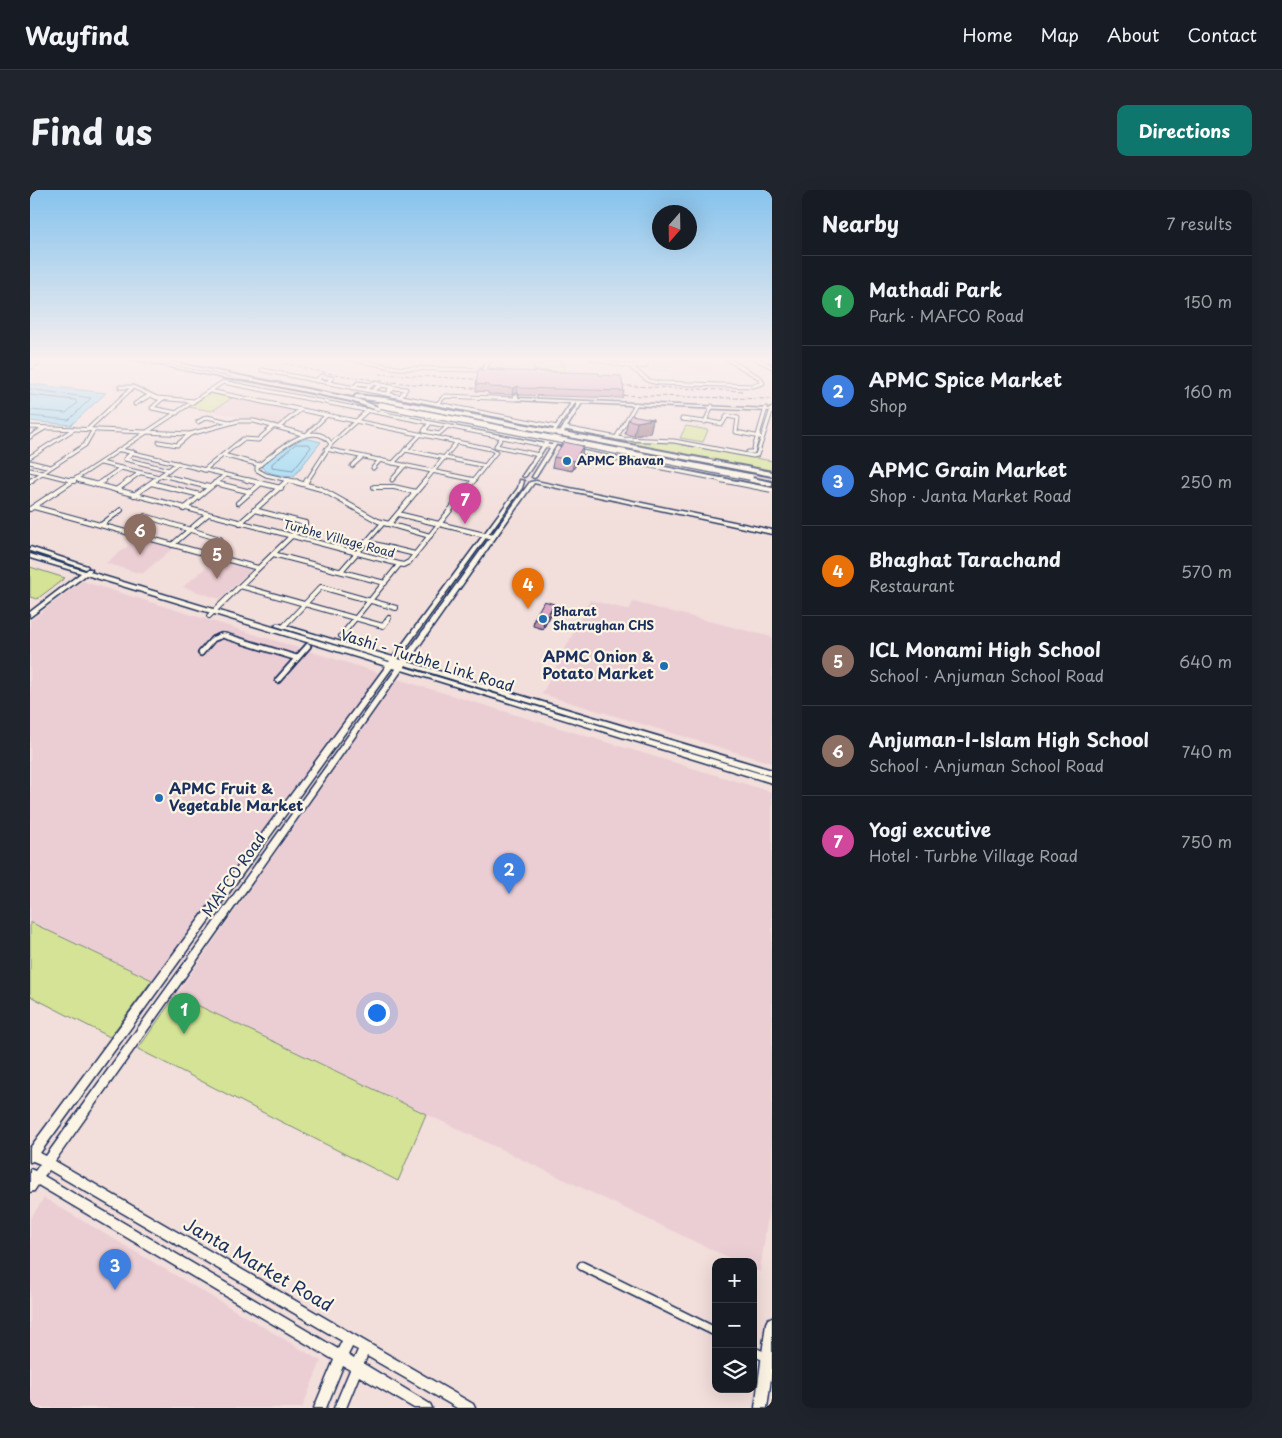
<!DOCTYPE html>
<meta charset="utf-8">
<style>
body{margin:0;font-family:"Playpen Sans",sans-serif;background:#20242c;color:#f1f3f6}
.controls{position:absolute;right:15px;bottom:15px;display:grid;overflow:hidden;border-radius:10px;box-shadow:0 5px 20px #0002}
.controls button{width:45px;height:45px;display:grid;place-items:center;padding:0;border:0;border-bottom:1px solid #363941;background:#171b24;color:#f1f3f6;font:25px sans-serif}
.compass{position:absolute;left:622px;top:15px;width:45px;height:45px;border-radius:50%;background:#171b24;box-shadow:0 5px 20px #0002;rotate:200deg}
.you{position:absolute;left:346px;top:822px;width:18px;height:18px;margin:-12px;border:4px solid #fff;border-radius:50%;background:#1a73e8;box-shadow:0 0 0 8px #1a73e833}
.badge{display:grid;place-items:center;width:32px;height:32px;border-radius:50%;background:#0f766e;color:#fff;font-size:16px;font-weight:700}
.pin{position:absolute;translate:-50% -41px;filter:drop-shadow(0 1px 2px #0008)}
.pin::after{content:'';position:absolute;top:26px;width:18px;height:15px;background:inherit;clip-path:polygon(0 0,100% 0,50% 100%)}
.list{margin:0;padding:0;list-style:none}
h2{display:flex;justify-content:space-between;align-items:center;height:65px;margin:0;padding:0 20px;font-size:21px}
h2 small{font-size:16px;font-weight:400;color:#9ea1a6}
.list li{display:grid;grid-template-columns:32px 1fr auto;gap:15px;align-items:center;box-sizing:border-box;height:90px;padding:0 20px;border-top:1px solid #363941}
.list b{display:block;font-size:19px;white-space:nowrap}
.list p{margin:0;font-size:16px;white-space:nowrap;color:#9ea1a6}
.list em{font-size:16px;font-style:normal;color:#9ea1a6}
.icon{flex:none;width:28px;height:28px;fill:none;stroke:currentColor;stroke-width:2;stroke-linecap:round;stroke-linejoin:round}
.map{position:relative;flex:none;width:742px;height:1218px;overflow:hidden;border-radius:10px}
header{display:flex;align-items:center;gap:30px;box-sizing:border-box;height:70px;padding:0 25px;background:#171b24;border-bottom:1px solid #363941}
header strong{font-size:24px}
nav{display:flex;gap:28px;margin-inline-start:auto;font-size:18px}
.intro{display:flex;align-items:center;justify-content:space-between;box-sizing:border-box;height:120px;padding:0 30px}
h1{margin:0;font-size:35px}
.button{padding:12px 22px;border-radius:10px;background:#0f766e;color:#fff;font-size:18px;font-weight:700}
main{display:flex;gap:30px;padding:0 30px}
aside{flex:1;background:#171b24;border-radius:10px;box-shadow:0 5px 20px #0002}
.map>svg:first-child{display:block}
.built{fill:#ebced4}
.green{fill:#d5e396;stroke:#78897a}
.water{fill:#93d9f5;stroke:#6395b9}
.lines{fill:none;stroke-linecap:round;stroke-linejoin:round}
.shore{stroke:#4b739a;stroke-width:1}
.street-far3-casing{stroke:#1b2f5e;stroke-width:5}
.street-far2-casing{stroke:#1b2f5e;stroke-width:6}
.street-far1-casing{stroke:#1b2f5e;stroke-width:8}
.street-casing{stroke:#1b2f5e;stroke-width:11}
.secondary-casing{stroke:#1b2f5e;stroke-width:3}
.primary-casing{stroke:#1b2f5e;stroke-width:3}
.highway-casing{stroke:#1b2f5e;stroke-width:4}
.street-far3{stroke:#fcf5e5;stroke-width:3}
.street-far2{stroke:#fcf5e5;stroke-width:4}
.street-far1{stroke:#fcf5e5;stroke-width:4.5}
.street{stroke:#fcf5e5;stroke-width:8}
.secondary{fill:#fcf5e5;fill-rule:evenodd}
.primary{fill:#fcf5e5;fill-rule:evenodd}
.highway{fill:#fcf5e5;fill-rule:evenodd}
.rail{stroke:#1b2f5e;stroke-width:1;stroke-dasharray:4.5 2;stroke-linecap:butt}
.highway-bridge-casing{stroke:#1b2f5e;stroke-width:8;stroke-linecap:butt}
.highway-bridge{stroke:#fcf5e5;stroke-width:5.5}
.wall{fill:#bd91a9;stroke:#1b2f5e}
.shaded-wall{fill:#9a7689;stroke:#1b2f5e}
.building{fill:#dca9c4;stroke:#1b2f5e}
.poi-dot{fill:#1f6fb2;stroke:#fcf5e5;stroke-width:2}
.labels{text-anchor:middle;stroke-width:4.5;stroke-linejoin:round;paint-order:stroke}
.far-poi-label{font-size:12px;font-weight:bold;fill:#1b2f5e;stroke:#fcf5e5;text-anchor:start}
.far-street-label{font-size:12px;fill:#1b2f5e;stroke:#fcf5e5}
.poi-label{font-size:15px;font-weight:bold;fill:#1b2f5e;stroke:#fcf5e5;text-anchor:end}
.street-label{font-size:15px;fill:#1b2f5e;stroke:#fcf5e5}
.near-street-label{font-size:18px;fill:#1b2f5e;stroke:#fcf5e5}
</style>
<header>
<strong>Wayfind</strong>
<nav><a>Home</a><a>Map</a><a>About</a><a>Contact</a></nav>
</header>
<div class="intro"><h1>Find us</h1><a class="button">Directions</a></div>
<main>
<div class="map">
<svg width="742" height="1218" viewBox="0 0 742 1218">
<rect width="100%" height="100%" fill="#f2dedb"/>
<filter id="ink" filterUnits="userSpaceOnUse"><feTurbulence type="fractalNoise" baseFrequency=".02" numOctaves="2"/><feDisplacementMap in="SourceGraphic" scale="10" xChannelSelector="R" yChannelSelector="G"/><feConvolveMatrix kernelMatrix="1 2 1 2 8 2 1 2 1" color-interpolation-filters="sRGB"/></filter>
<g filter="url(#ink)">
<g class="built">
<path d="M623,168H678L682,173L681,181L644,177L638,182L619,181Z"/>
<path d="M202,208L269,222L250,236L182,221Z"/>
<path d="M108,348L143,358L112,384L76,373Z"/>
<path d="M185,370L221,380L190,409L153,397Z"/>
<path d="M52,391L350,483L122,790L0,732V431Z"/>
<path d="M560,410L599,420L603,412L742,447V573L512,504Z"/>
<path d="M367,489L742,602V995L730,1082L723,1079V1072H708L146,805Z"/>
<path d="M14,1008L291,1171L272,1218H0V1029Z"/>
</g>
<g class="green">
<path d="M502,168H533L535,182L503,180Z"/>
<path d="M180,203L202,208L182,221L159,217Z"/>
<path d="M656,236L678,240L673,252L650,248Z"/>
<path d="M602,252L643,253L742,271V281L601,255Z"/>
<path d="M0,377L35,388L7,409L0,407Z"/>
<path d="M0,732L122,790L80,847L0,806Z"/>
<path d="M146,805L396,924L368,991L108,859Z"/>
</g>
<g class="water">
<path d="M0,194L76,203L41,235L0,231Z"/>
<path d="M265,249H279L291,252L264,286C254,285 237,286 231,276Z"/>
</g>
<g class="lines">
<g class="shore">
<path d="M0,199L61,208L39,230L0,226"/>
<path d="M0,205L45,210L47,213L36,223L0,220"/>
<path d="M266,254H279L281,257L263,280L242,277V274Z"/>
</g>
<defs>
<g id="street-far3">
<path d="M314,168L367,178L449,180"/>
<path d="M560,168L598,176H615L610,173L574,168"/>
<path d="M725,168L742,177"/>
<path d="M731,172L742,168"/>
<path d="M615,177L618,168"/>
<path d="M602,178L619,191L629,193L723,196L733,193L730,188L695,168"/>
<path d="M232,180L527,237"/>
<path d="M286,191L291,186L302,188L297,193"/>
<path d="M90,197H103L127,208L164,211"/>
<path d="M323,198L328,193L341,195"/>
<path d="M336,200L343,193L349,194L346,198"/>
<path d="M180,201L461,259L466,262L443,291"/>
<path d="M343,201L351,195L362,197L359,200"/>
<path d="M357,204L364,198L376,199L370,207"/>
<path d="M132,209L122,218L147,223"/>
<path d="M105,214L120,205"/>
<path d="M407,214L415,206L486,209"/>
<path d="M652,229L675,232L682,216"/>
<path d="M677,231L692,234L697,226L708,228L706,242L730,247"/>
<path d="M168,232L177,227L199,232"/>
<path d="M400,233L394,241L409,244L418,236"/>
<path d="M0,237L160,244L208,231H224L276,245L297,225"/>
<path d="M249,237L270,220"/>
<path d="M535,238L593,249L644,251L723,266L727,265L742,219"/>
<path d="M57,240L103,197"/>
<path d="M0,247L15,238"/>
<path d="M472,247L466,256L509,265"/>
<path d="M586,248L606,214"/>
<path d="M129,252L147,255L160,244"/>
<path d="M301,254L338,220"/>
<path d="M296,259L445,290"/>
<path d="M91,260L222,291"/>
<path d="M375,260L456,276"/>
<path d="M546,261L698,291"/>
<path d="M103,262L95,269L139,280"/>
<path d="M718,262H723L736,218"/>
<path d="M193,265L230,275"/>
<path d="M0,267L44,239"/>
<path d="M0,272L20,277"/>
<path d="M71,273L91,278"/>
<path d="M363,273L391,244"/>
<path d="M322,276L332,267"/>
<path d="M343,278L350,270"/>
<path d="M0,280L44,291"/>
<path d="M174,280L213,249L228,250L244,236"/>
<path d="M131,285L156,291"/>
<path d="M46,289L54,291"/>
<path d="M258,290L236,285L227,280V277C242,265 284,226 301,254L277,291"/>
<path d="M362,290L375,275"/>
<path d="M0,291L55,255L63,241"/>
<path d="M42,291L193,192L523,257"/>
<path d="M72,291L91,278L129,287"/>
<path d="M98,291L110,283"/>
<path d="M123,291L148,273"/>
<path d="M188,291L195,285"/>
<path d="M257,291H267"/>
<path d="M395,291L427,252"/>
</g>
<g id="street-far2">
<path d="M40,290L44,291"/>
<path d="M49,290L373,375L379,372L444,290"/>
<path d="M151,290L179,297"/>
<path d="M217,290L251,298"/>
<path d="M691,290L742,300"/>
<path d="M0,291L2,290"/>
<path d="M276,292L277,290"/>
<path d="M121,293L170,305"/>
<path d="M185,293L221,302"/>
<path d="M67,295L74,290"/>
<path d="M344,297H364L386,302"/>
<path d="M86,300L100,290"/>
<path d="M104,305L125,290"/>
<path d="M208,313L231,293"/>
<path d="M4,317L228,378"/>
<path d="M0,319L44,290"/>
<path d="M154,319L189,290"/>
<path d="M224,320L275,333"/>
<path d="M368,324L463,347"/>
<path d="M115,326L190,349"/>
<path d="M210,333L258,290L291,299L348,331L400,346"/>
<path d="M71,335L91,320"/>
<path d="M336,352L385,364"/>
<path d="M142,355L177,325"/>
<path d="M243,364L355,393"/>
<path d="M311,381L353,333L359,334L396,290"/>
<path d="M210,396L353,436L359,428"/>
<path d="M179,426L275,333"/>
<path d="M254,436L291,397L366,418"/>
<path d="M311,446L369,375"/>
<path d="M188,447L193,445L199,447"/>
</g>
<g id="street-far1">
<path d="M195,446L267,468"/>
<path d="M171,463L183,449L191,446"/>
<path d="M248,490L278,456"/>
</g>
<g id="street">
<path d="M552,1076L686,1142"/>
<path d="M723,1161L736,1167"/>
</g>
<g id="secondary">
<path d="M459,168H463L456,179L472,180H473V182L448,181V179H452Z"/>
<path d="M486,204L488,205V208L742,219V221L552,213L506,287L504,288L502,287L548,213H545L496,286L494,287L492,286L541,213L486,210L484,209V205Z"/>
<path d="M490,290L494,291L492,298L368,469L372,470L500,292L506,291L742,340V344L504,293L378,472L742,580V586L375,475L374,477L742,587V593L372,480L25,971L443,1214L445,1218H427L337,1166L334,1174L400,1214L402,1218H384L329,1186L316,1218H304L320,1180L313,1176L296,1218H284L304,1170L8,995L4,1001L0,1002V979L5,981L10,974L3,971L0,972V958L356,476L56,385L0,427V422L51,383L0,368V364L55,381L57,379H61L62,380L60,382L359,472L360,471L246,436L245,435L246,434H250L363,467L488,298ZM362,478L366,479L16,966L10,963ZM19,980L312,1151L308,1159L14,986ZM322,1157L328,1160L324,1169L318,1165Z"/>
<path d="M0,357L57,376L58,377L55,379L53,378L0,361Z"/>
<path d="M742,1127V1181L737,1218H725L736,1133L738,1129Z"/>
</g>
<path id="primary" d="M96,168H105L194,186L224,190L222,191L194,188Z"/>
<g id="highway">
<path d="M110,168H120L327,209L348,217L742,292V296L347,220L321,211Z"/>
<path d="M327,205L355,208L742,282V286L355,212L325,208V206Z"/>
</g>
</defs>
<use href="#street-far3" class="street-far3-casing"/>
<use href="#street-far2" class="street-far2-casing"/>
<use href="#street-far1" class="street-far1-casing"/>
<use href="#street" class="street-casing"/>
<use href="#secondary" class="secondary-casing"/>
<use href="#primary" class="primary-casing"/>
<use href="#highway" class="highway-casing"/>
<use href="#street-far3" class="street-far3"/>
<use href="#street-far2" class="street-far2"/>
<use href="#street-far1" class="street-far1"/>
<use href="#street" class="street"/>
<use href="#secondary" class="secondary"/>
<use href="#primary" class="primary"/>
<use href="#highway" class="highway"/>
<g class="rail">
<path d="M235,168C309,190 384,195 460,199"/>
<path d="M0,180L22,168"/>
<path d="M349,184L461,190"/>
<path d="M578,195L713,201"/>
<path d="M580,205L742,209"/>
</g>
<defs>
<path id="highway-bridge" d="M350,215L720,287"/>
</defs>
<use href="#highway-bridge" class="highway-bridge-casing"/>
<use href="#highway-bridge" class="highway-bridge"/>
</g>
<g class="wall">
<path d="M448,180L569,185L594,201L592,208L490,205L487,202L482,205L458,204V202L446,201Z"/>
<path d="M623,229L620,243L604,246L595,244L598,230Z"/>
<path d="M553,256L552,266L542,281L522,277L524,267Z"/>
<path d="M523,421L513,439L503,436L504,429Z"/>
</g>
<g class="shaded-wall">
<path d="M488,196L487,202L482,205L483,198Z"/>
<path d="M623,229L620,243L604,246L607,232Z"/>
<path d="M553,256L552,266L542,281L544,271Z"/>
<path d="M524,414L523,421L513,439L514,431Z"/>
</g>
<g class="building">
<path d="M448,180L569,183V185L591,186L594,201L491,198L488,196L483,198L459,197V195L446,194Z"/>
<path d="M601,225L623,229L607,232L598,230Z"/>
<path d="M534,252L553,256L544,271L524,267Z"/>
<path d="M514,411L524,414L514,431L504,429Z"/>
</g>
</g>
<linearGradient id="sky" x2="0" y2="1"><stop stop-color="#86c3ed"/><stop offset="0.5" stop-color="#f9f0ef"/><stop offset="1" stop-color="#f9f0ef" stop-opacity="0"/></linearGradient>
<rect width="742" height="339" fill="url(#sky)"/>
<g class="poi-dot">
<circle cx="537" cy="271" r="5"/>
<circle cx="513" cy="429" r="5"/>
<circle cx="634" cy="476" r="5"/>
<circle cx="129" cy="608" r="5"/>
</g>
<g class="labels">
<g class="far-poi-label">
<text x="547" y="275">APMC Bhavan</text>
<text x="523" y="426">Bharat<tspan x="523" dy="14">Shatrughan CHS</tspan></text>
</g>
<g class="far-street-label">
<text transform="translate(309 349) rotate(15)" y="4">Turbhe Village Road</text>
</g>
<g class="poi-label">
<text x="624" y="472">APMC Onion &amp;<tspan x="624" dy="17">Potato Market</tspan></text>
<text x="139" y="604" text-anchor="start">APMC Fruit &amp;<tspan x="139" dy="17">Vegetable Market</tspan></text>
</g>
<g class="street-label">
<text transform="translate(397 471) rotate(17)" y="5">Vashi - Turbhe Link Road</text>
<text transform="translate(204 685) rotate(-55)" y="5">MAFCO Road</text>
</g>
<g class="near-street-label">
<text transform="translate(228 1075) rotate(30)" y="6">Janta Market Road</text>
</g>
</g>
</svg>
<div class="controls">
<button>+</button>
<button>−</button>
<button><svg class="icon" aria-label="layers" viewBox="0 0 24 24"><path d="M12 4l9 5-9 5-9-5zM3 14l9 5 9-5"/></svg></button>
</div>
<svg class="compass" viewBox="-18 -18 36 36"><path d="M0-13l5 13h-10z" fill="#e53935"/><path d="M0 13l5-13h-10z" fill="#9ea1a6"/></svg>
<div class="you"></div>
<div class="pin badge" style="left:154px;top:844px;background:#2e9e5b">1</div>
<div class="pin badge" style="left:479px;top:704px;background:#3f7fe0">2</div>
<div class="pin badge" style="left:85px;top:1100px;background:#3f7fe0">3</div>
<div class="pin badge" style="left:498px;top:419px;background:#e8710a">4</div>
<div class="pin badge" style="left:187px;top:389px;background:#8d6e63">5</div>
<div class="pin badge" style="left:110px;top:365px;background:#8d6e63">6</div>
<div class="pin badge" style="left:435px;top:334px;background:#d1479c">7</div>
</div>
<aside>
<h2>Nearby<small>7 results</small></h2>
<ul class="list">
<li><span class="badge" style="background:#2e9e5b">1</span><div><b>Mathadi Park</b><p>Park · MAFCO Road</p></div><em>150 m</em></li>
<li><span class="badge" style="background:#3f7fe0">2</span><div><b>APMC Spice Market</b><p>Shop</p></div><em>160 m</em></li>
<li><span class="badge" style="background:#3f7fe0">3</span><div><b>APMC Grain Market</b><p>Shop · Janta Market Road</p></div><em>250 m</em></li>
<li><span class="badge" style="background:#e8710a">4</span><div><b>Bhaghat Tarachand</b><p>Restaurant</p></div><em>570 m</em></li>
<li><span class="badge" style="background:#8d6e63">5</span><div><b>ICL Monami High School</b><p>School · Anjuman School Road</p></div><em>640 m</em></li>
<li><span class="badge" style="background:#8d6e63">6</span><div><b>Anjuman-I-Islam High School</b><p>School · Anjuman School Road</p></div><em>740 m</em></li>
<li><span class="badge" style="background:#d1479c">7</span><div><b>Yogi excutive</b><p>Hotel · Turbhe Village Road</p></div><em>750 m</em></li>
</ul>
</aside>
</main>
